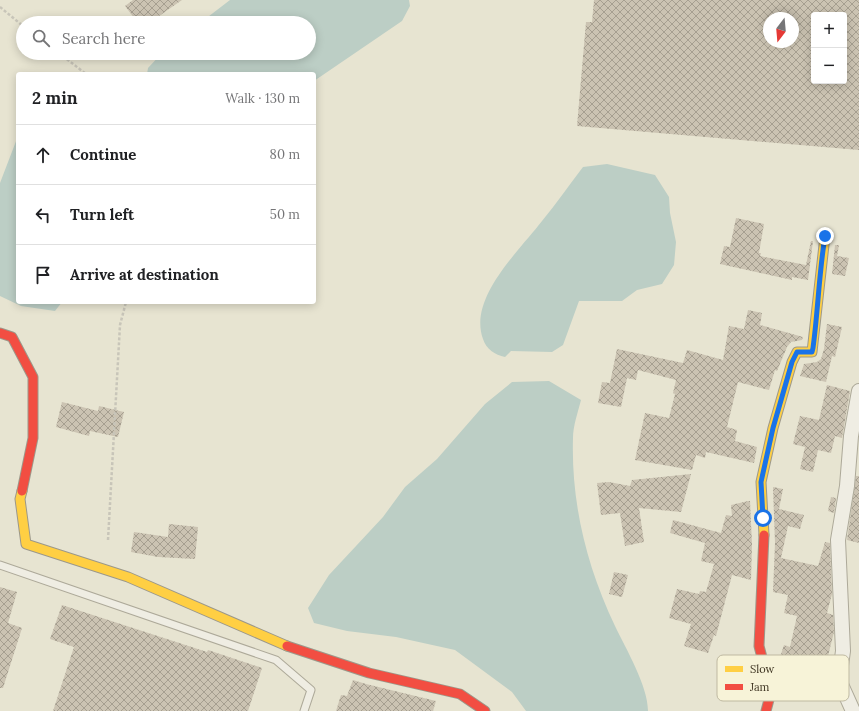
<!DOCTYPE html>
<meta charset="utf-8">
<style>
body{margin:0;font-family:Lora,serif;background:#f6f6f6;color:#202124}
.controls{position:absolute;right:12px;top:12px;display:grid;overflow:hidden;border-radius:4px;box-shadow:0 2px 10px #0003}
.controls button{width:36px;height:36px;display:grid;place-items:center;padding:0;border:0;border-bottom:1px solid #e0e0e0;background:#fff;color:#202124;font:20px sans-serif}
.compass{position:absolute;left:763px;top:12px;width:36px;height:36px;border-radius:50%;background:#fff;box-shadow:0 2px 10px #0003;rotate:196deg}
.stop{position:absolute;width:12px;height:12px;margin:-9px;border:3px solid #1a73e8;border-radius:50%;background:#fff}
.stop.end{background:#1a73e8;border-color:#fff;box-shadow:0 1px 4px #0008}
.list{margin:0;padding:0;list-style:none}
h2{display:flex;justify-content:space-between;align-items:center;height:52px;margin:0;padding:0 16px;font-size:17px}
h2 small{font-size:13px;font-weight:400;color:#757577}
.list li{display:grid;grid-template-columns:26px 1fr auto;gap:12px;align-items:center;box-sizing:border-box;height:60px;padding:0 16px;border-top:1px solid #e0e0e0}
.list b{display:block;font-size:15px;white-space:nowrap}
.list em{font-size:13px;font-style:normal;color:#757577}
.icon{flex:none;width:22px;height:22px;fill:none;stroke:currentColor;stroke-width:2;stroke-linecap:round;stroke-linejoin:round}
.map{position:relative;flex:none;width:859px;height:711px;overflow:hidden}
.search{position:absolute;background:#fff;box-shadow:0 2px 10px #0003;left:16px;top:16px;width:300px;height:44px;display:flex;align-items:center;gap:10px;box-sizing:border-box;padding:0 14px;border-radius:22px;color:#757577;font-size:15px}
.panel{position:absolute;background:#fff;box-shadow:0 2px 10px #0003;left:16px;top:72px;width:300px;height:232px;border-radius:4px}
.map>svg:first-child{display:block}
.water{fill:#bccec5}
.building{fill:url(#building-cross-hatch);fill-rule:evenodd}
.lines{fill:none;stroke-linecap:round;stroke-linejoin:round}
.lane-casing{stroke:#ada999;stroke-width:9}
.street-casing{stroke:#ada999;stroke-width:16}
.slow-casing{stroke:#9c988a;stroke-width:11}
.jam-casing{stroke:#9c988a;stroke-width:11}
.path{stroke:#c8c5b9;stroke-width:2.5;stroke-dasharray:3 2;stroke-linecap:butt}
.lane{stroke:#efede3;stroke-width:7}
.street{stroke:#efede3;stroke-width:14}
.slow{stroke:#ffcf43;stroke-width:9}
.jam{stroke:#f24e42;stroke-width:9}
.route{stroke:#1a73e8;stroke-width:5}
.key{fill:#f7f3d8;stroke:#bfb9a1;stroke-width:1}
.key-label{font-size:11px;fill:#3d3320}
</style>
<div class="map">
<svg width="859" height="711" viewBox="0 0 859 711">
<defs>
<pattern id="building-cross-hatch" width="8" height="8" patternUnits="userSpaceOnUse"><rect width="8" height="8" fill="#cbc3b2"/><path d="M0 0l8 8M0 8l8-8" fill="none" stroke="#a69f90"/></pattern>
</defs>
<rect width="100%" height="100%" fill="#e7e4d1"/>
<g class="water">
<path d="M230,0H409L410,6L402,21L314,81V74H147L148,68L162,53H309V23H200Z"/>
<path d="M18,136V302H62L55,311L21,306L0,296V183Z"/>
<path d="M607,164L655,175L669,197L670,213L676,242L674,265L662,284L637,290L622,301H579L563,345L552,352L511,351L505,357C495,355 486,349 483,339C468,298 519,251 542,221C556,204 569,185 583,167Z"/>
<path d="M549,381L581,400C578,412 573,426 573,438C571,504 587,567 615,626C626,649 648,686 648,711H526L512,692L455,650L396,637L347,631L314,623L308,608L329,575L383,517L405,487L437,459L485,404L512,382Z"/>
</g>
<g class="building">
<path d="M133,0H182L149,23H138L125,6Z"/>
<path d="M594,0H859V150L577,126L586,22H592ZM814,15H844V81H814ZM769,18H793V42H769Z"/>
<path d="M736,218L764,224L759,253H761L760,256L806,265L811,241H813L808,280L792,277V280L720,264L724,246L730,247Z"/>
<path d="M835,245H839L837,256L849,258L845,276L832,274Z"/>
<path d="M748,310L762,313L760,325L803,337L802,340L791,342L787,347L777,371L775,370L769,390L738,382L727,427L737,430L735,441L757,447L754,463L706,452L705,458L696,455L692,470L635,460L645,413L669,418L675,394L673,393L676,380L638,370L636,380L627,378L621,407L598,403L602,382L610,383L617,349L683,363L687,350L723,360L729,326L744,329Z"/>
<path d="M827,324L842,327L835,357L832,356L826,382L800,376L804,364L817,362L821,359L824,349Z"/>
<path d="M827,385L850,391L842,438L835,436L831,453L818,450L813,472L800,469L805,447L793,444L800,416L819,420Z"/>
<path d="M62,402L98,411L99,406L124,412L118,437L90,431L89,436L56,427Z"/>
<path d="M691,474L681,512L639,508L644,542L625,546L620,513L601,515L597,483L609,482L630,486L632,480Z"/>
<path d="M856,476H859V543L847,540Z"/>
<path d="M773,487L783,489L779,509L804,515L800,529L788,526L781,558L818,566L825,542L830,543L832,594L827,613L833,615L834,632L822,680L799,672L796,679L784,675L790,660L780,657L784,645L790,647L797,616L784,613L788,595L773,592L775,543Z"/>
<path d="M831,497L836,498L834,513L828,511Z"/>
<path d="M748,501H750L752,544L751,580L732,575L716,636L714,635L708,653L684,646L691,624L669,618L677,589L699,594L700,591L706,592L714,564L701,561L705,543L670,533L673,520L721,533L726,515L732,516L731,505Z"/>
<path d="M169,524L198,527L195,559L158,557L131,552L134,532L168,537Z"/>
<path d="M614,572L628,575L622,597L609,594Z"/>
<path d="M0,587L17,592L8,623L22,628L3,688H0Z"/>
<path d="M62,605L207,652L208,650L262,668L248,711H53L74,647L50,639Z"/>
<path d="M353,680L366,684L436,701L433,711H336L341,695L347,696Z"/>
</g>
<g class="lines">
<defs>
<path id="lane" d="M0,565L276,660L311,690L304,711"/>
<path id="street" d="M853,711L839,680L843,651L838,540L847,486L851,436L859,391"/>
<g id="slow">
<path d="M22,491L20,499L26,544L128,577L287,646"/>
<path d="M764,535L761,482L773,428L792,362L797,352H812L825,236"/>
</g>
<g id="jam">
<path d="M0,333L12,337L33,377V438L22,491"/>
<path d="M764,535L759,646L771,692L766,711"/>
<path d="M287,646L369,673L460,694L485,711"/>
</g>
</defs>
<use href="#lane" class="lane-casing"/>
<use href="#street" class="street-casing"/>
<use href="#slow" class="slow-casing"/>
<use href="#jam" class="jam-casing"/>
<g class="path">
<path d="M0,7L23,26"/>
<path d="M59,53L86,74"/>
<path d="M108,540L120,325L126,302"/>
</g>
<use href="#lane" class="lane"/>
<use href="#street" class="street"/>
<use href="#slow" class="slow"/>
<use href="#jam" class="jam"/>
</g>
<g class="lines">
<path class="route" d="M763,518L761,482L773,428L792,362L797,352H812L813,348C818,311 819,273 825,236"/>
</g>
<rect x="717" y="655" width="132" height="46" rx="6" class="key"/>
<rect x="725" y="666" width="18" height="6" fill="#ffcf43"/>
<rect x="725" y="684" width="18" height="6" fill="#f24e42"/>
<g class="key-label">
<text x="750" y="673">Slow</text>
<text x="750" y="691">Jam</text>
</g>
</svg>
<div class="controls">
<button>+</button>
<button>−</button>
</div>
<svg class="compass" viewBox="-18 -18 36 36"><path d="M0-13l5 13h-10z" fill="#e53935"/><path d="M0 13l5-13h-10z" fill="#757577"/></svg>
<div class="stop" style="left:763px;top:518px"></div>
<div class="stop end" style="left:825px;top:236px"></div>
<div class="search"><svg class="icon" aria-label="search" viewBox="0 0 24 24"><circle cx="10" cy="10" r="6"/><path d="M15 15l6 6"/></svg>Search here</div>
<section class="panel">
<h2>2 min<small>Walk · 130 m</small></h2>
<ul class="list">
<li><svg class="icon" aria-label="ahead" viewBox="0 0 24 24"><path d="M12 20V5M6 11l6-6 6 6"/></svg><div><b>Continue</b></div><em>80 m</em></li>
<li><svg class="icon" aria-label="left" viewBox="0 0 24 24"><path d="M17 20v-9H6M10 6l-5 5 5 5"/></svg><div><b>Turn left</b></div><em>50 m</em></li>
<li><svg class="icon" aria-label="arrive" viewBox="0 0 24 24"><path d="M6 21V4h12l-3 4 3 4H6"/></svg><div><b>Arrive at destination</b></div></li>
</ul>
</section>
</div>
